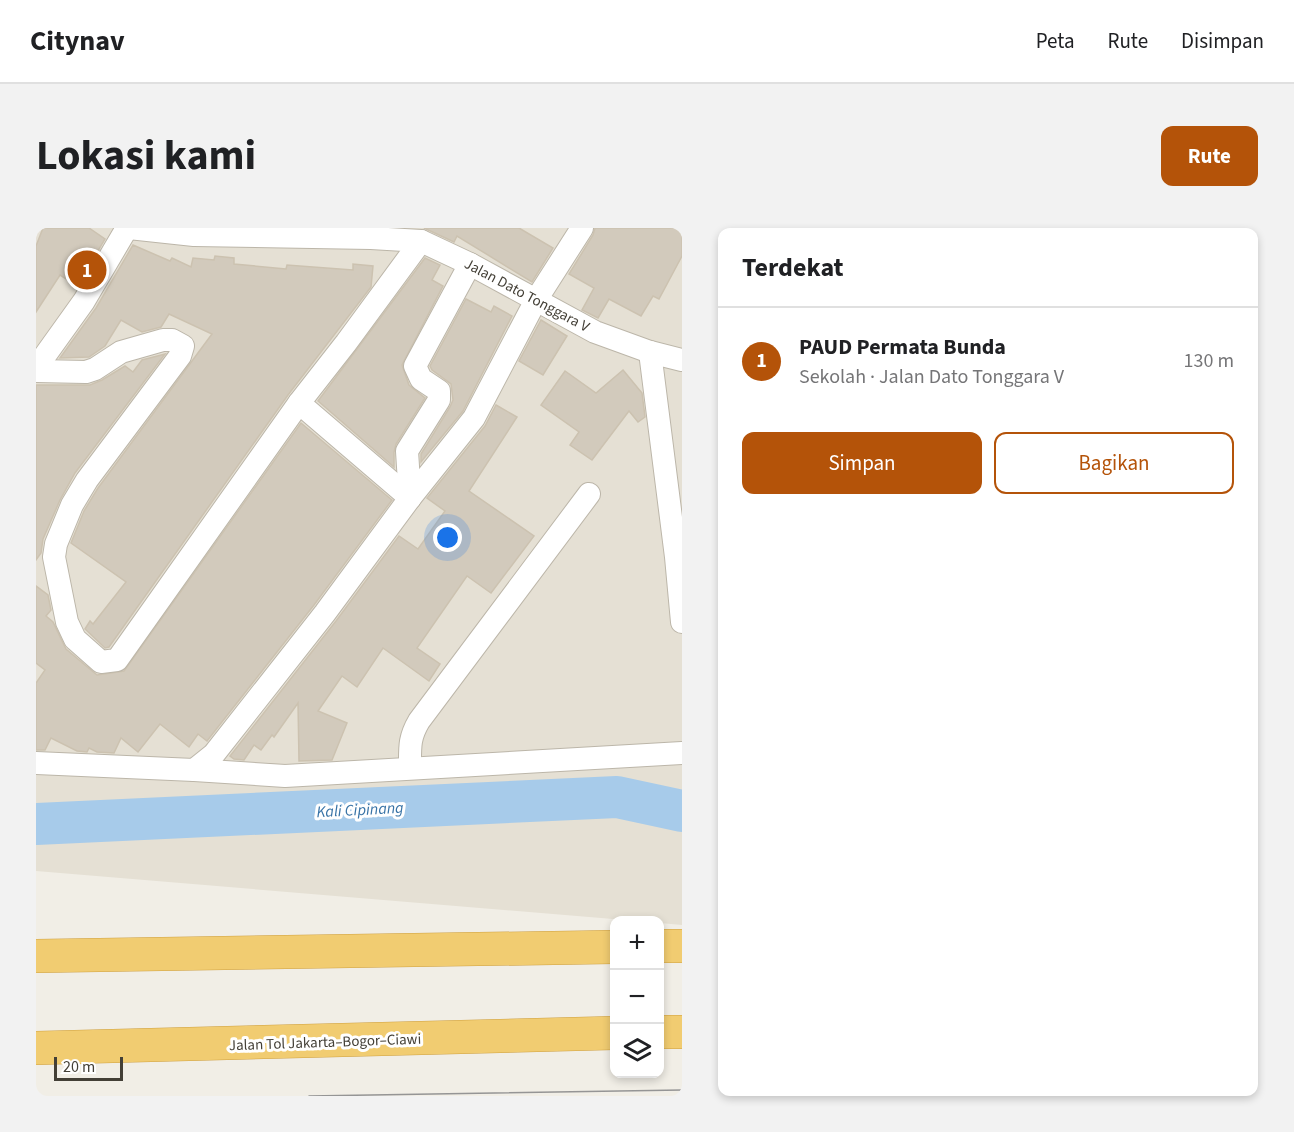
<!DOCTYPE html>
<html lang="id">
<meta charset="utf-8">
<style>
body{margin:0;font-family:"Source Sans 3",sans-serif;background:#f2f2f2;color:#202124}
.controls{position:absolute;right:18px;bottom:18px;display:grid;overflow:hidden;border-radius:12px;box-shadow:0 3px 9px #0003}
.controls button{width:54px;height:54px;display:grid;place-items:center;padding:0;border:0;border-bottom:2px solid #e0e0e0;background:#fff;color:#202124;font:30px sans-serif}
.scale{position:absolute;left:18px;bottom:15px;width:69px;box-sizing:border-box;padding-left:6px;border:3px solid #433f36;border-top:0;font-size:16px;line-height:21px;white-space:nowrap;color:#433f36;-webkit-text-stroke:4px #fff;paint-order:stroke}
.you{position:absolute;left:412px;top:310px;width:21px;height:21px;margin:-15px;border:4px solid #fff;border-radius:50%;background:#1a73e8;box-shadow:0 0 0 9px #1a73e833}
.badge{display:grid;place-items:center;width:39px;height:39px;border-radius:50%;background:#b45309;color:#fff;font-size:20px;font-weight:700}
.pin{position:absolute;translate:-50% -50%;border:3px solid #fff;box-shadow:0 2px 6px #0006}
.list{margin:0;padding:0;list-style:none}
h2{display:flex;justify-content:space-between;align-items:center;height:78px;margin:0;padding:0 24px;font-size:26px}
h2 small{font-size:20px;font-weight:400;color:#757577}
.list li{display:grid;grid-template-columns:39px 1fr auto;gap:18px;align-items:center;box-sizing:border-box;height:108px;padding:0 24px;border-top:2px solid #e0e0e0}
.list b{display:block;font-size:22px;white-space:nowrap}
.list p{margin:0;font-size:20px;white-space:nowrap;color:#757577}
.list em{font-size:20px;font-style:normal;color:#757577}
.actions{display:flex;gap:12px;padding:18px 24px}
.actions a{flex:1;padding:14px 0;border:2px solid #b45309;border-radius:12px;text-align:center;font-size:21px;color:#b45309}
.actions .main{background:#b45309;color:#fff}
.icon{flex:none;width:33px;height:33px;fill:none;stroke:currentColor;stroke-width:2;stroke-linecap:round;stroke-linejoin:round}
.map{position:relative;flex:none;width:646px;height:868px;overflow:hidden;border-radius:12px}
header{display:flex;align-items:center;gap:36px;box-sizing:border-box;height:84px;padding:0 30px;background:#fff;border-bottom:2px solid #e0e0e0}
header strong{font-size:28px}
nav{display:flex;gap:33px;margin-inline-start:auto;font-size:21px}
.intro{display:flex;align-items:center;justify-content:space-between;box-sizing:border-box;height:144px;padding:0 36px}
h1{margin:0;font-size:42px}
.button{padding:15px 27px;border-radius:12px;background:#b45309;color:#fff;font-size:21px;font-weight:700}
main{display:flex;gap:36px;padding:0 36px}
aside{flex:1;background:#fff;border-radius:12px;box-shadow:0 3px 9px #0003}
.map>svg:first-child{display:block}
.residential{fill:#e5e0d4}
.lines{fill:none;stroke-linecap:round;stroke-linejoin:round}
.river{stroke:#a7cbea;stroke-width:42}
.building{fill:#d2cabc;stroke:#ccc2b0;stroke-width:1.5}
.minor-casing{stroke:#bcb6a9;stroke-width:24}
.motorway-casing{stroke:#cfa142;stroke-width:34}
.minor{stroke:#fff;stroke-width:22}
.motorway{stroke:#f1cc71;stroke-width:33}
.tram{stroke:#959595;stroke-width:1.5}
.labels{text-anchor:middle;stroke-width:6;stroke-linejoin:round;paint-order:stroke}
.street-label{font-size:15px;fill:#433f36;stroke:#fff}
.water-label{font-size:16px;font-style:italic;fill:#3873a6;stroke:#fff}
</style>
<header>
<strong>Citynav</strong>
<nav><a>Peta</a><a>Rute</a><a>Disimpan</a></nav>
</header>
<div class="intro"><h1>Lokasi kami</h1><a class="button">Rute</a></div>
<main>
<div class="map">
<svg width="646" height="868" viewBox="0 0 646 868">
<rect width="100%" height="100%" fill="#f1eee6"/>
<path class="residential" d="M0,0H646V697L624,695V692H589L0,643Z"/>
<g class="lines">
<path class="river" d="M0,596L581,569L646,583"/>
</g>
<g class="building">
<path d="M7,0H53L69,11L41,58L24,47L0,84V18Z"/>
<path d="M388,0H483L517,20L496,54L421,8L418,14Z"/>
<path d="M559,0H646V28L623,71L617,68L605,88L573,71L562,90L546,82L558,60L533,46L557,7Z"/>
<path d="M97,17L134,33L136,30L155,39L157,30L178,32L179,28L198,30V36L250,41L251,37L317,42V36L337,38L335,59L252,167L73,419L69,420L49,401L54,393L57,396L90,354L35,315L48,283L62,260L176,106L133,86L125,99L106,104L85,92L69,118L53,129L24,130L60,80Z"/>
<path d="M389,30L404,37L396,52L407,58L366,137L373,157L389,170L360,216L358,224V239L282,173Z"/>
<path d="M430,71L455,84L458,78L476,88L427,183L385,234V226L414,179L417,172L415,156L396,142L394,138Z"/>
<path d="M505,92L531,108L507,147L483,133Z"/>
<path d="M129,126L39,245L24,272L7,311L5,325L0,332V157H54L66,152L89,138L97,144L106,132Z"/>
<path d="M587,142L606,165L609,189L602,194L593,183L556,232L534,217L543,204L505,177L529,143L560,165Z"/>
<path d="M460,177L481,189L433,263L498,308L455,365L431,348L381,420L404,436L393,453L347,420L321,459L306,448L282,483L311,495L296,532L263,533L262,475L238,509L236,507L225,522L218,517L208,532L198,531L194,528L300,393L363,308L382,321L409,283L391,270L449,198Z"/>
<path d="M265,195L356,272L278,377L171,513L162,506L153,519L124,496L102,524L85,510L78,525L61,524L53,520L51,524L41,523L15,510L9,522H0V455L9,442L0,435V358L12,367L15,382L10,388L17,394L30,421L61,447L88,443Z"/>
</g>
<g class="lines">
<defs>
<g id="minor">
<path d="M93,0L158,7L335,10L385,13L434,36L559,104L614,124L646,132"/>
<path d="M614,124L640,329L646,394"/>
<path d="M0,140L48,73L91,0"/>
<path d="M0,143L50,144L59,141L85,124L127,112H136L147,118L144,128L51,252L36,277L20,316L18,329L31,394L39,411L65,434L81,432L263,175L310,115L385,13"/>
<path d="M263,175L374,270"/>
<path d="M374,270L371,223L403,172V163L385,151L379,138L434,36"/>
<path d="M0,535L158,542L249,548L646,525"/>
<path d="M374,539C374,519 373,510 383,493L553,266"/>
<path d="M158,542L178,526L289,385L374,270L438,190L500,72L546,0"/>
</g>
<g id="motorway">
<path d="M624,718H646"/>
<path d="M0,728L578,719"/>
<path d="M624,804H646"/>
<path d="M0,820L578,805"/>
</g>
</defs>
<use href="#minor" class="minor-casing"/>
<use href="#motorway" class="motorway-casing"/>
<use href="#minor" class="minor"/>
<use href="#motorway" class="motorway"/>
<path class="tram" d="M273,868L646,862"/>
</g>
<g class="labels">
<g class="street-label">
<text transform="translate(491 67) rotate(28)" y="5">Jalan Dato Tonggara V</text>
<text transform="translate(289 814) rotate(-2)" y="5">Jalan Tol Jakarta–Bogor–Ciawi</text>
</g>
<g class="water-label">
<text transform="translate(324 581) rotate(-3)" y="6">Kali Cipinang</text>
</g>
</g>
</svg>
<div class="controls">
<button>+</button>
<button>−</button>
<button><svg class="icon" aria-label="layers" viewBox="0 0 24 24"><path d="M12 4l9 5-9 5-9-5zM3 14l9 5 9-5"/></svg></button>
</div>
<div class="scale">20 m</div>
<div class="you"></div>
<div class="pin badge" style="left:51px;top:42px">1</div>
</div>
<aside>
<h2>Terdekat<small></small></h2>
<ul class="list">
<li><span class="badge">1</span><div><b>PAUD Permata Bunda</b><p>Sekolah · Jalan Dato Tonggara V</p></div><em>130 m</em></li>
</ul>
<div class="actions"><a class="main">Simpan</a><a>Bagikan</a></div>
</aside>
</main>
